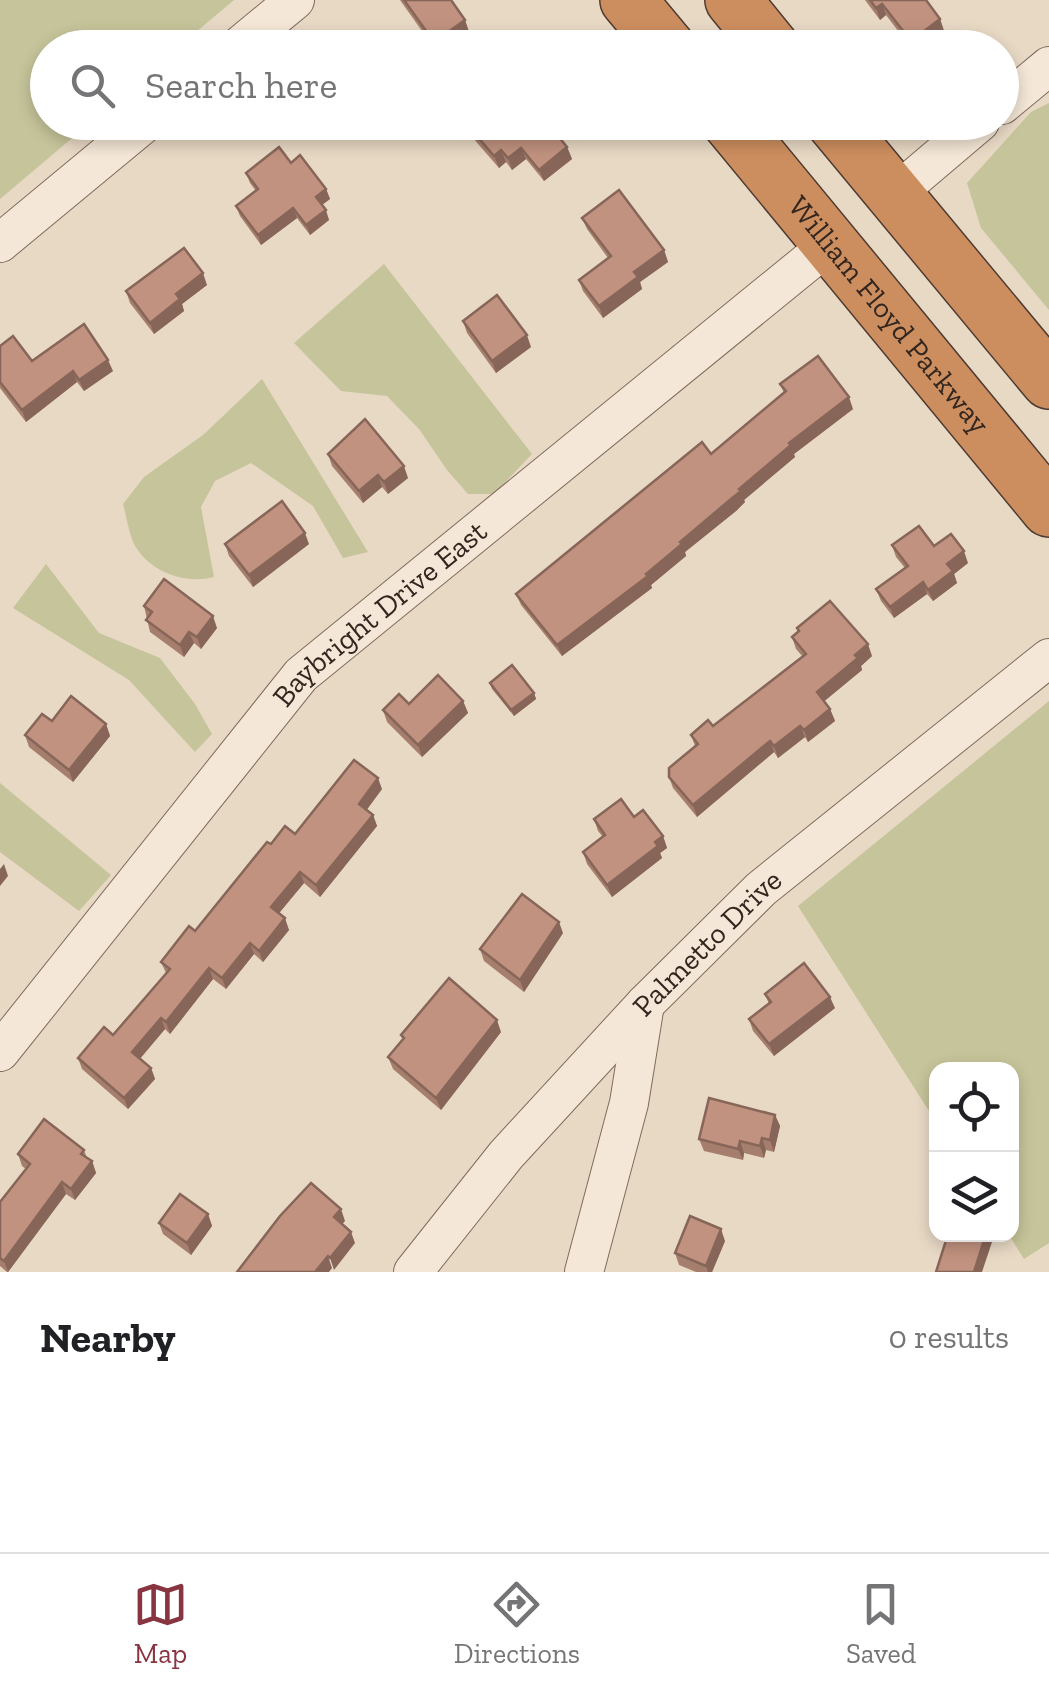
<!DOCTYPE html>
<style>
body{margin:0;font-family:"Zilla Slab",serif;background:#f2f2f2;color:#202124}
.controls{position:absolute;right:30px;bottom:30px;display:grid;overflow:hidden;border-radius:20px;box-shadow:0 5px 15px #0003}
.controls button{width:90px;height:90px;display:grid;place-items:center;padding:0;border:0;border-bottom:2px solid #e0e0e0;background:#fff;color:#202124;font:50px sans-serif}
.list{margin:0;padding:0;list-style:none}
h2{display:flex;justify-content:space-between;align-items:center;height:130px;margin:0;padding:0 40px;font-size:42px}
h2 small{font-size:32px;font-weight:400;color:#757577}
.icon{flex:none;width:55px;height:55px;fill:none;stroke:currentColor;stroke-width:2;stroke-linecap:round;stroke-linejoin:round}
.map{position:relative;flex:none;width:1049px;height:1272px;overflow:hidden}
.search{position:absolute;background:#fff;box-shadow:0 5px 15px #0003;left:30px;right:30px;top:30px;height:110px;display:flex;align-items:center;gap:25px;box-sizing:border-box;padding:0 35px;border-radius:55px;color:#757577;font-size:38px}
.sheet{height:280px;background:#fff}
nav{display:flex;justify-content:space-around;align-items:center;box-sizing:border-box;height:140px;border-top:2px solid #e0e0e0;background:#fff;font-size:28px;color:#757577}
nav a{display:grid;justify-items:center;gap:5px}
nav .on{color:#883541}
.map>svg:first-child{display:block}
.green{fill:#c5c49a}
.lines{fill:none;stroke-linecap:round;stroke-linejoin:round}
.minor-casing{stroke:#806b5d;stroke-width:40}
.highway-casing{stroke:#4f3b31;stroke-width:58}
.minor{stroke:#f4e7d7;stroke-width:38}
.highway{stroke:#cd8e5f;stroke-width:55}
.wall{fill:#a67e6d}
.shaded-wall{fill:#876659}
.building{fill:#c1927f;stroke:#876659;stroke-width:2.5}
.labels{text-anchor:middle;stroke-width:10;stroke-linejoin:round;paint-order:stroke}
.street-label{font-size:30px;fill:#32261f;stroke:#f0e4d3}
</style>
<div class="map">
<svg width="1049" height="1272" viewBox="0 0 1049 1272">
<rect width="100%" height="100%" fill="#e8d9c5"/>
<g class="green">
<path d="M0,0H234L178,47L48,48V122L90,123L0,199Z"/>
<path d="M1049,103V310L981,228L967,183L1031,112Z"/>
<path d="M384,264L532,454L494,494H468L447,470L419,429L387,396L341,391L294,343Z"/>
<path d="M262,379L368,552L343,558L313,506L251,463L215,481L201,507L214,577C187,584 154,574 137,549C129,537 127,518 123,504L144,477L203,435Z"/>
<path d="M46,564L99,633L160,658L195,704L212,734L195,752L129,680L13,608Z"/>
<path d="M1049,701V1243L1024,1259L1009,1235L1012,1234V1070H936V1122L798,906Z"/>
<path d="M0,783L111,875L79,911L0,852Z"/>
</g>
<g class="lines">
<defs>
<g id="minor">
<path d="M237,48L295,0"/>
<path d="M1002,105L1049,66"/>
<path d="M894,195L980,122"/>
<path d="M0,243L146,122"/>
<path id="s1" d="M0,1052L301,675L831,243"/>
<path id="s2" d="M413,1272L506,1155L645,1004L761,889L1049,658"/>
<path d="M584,1272L629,1103L645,1004"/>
</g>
<g id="highway">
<path d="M628,0L668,48"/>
<path d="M733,0L772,48"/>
<path id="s3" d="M730,122L1049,509"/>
<path d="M834,122L1049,381"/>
</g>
</defs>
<use href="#minor" class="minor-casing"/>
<use href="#highway" class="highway-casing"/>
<use href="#minor" class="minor"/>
<use href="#highway" class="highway"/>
</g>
<g class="wall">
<path d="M400,0H451L465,20L469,32L447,48H434Z"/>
<path d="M865,0H926L940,19L944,31L922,48H911L886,15L880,20Z"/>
<path d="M459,122H547L567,147L572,159L544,181L526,159L512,170L506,162L499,168Z"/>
<path d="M291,163L326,189L330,199L322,205L329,220L310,235L297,218L261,245L240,216L236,206L256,191L250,183L246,173Z"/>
<path d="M582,218L664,250L668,262L640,282L642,289L603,318L583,291L579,280L608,258L587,229Z"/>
<path d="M207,285L182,304L184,311L154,334L130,303L126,291Z"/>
<path d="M463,321L531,347L496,373L467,333Z"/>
<path d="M0,346L32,361L113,371L84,391L77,382L26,422L0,388Z"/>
<path d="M780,384L853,409L794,454L795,457L744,500L745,502L736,511L685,552L686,556L651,585L652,588L562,656L521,605L516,594L711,454L784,393Z"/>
<path d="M328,454L408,478L388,494L382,487L363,503L332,466Z"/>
<path d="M225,544H309L253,587L229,556Z"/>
<path d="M892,545L934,546L968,563L954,574L957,583L933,601L927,594L894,618L881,601L876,589L905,568L896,557Z"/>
<path d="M144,606L217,628L201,649L194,643L184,657L150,632Z"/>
<path d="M797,628L872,656L861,666L862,670L824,701L830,709L835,721L808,742L805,737L778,758L774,752L697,817L673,788L669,777L695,746L691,735L713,726L803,657L796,649L792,637L798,632Z"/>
<path d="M490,683L534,693L536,699L514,716L492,689Z"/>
<path d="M463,701L468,713L422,757L387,722L383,710L409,704Z"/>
<path d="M52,721L106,724L110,736L73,782L29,747L25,735Z"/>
<path d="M382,789L366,810L373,815L377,826L320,897L304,883L279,913L289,930L263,962L254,954L226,989L213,979L170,1034L165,1029L140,1059L151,1068L155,1079L128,1109L82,1069L78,1058L113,1035L166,973L161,962L195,931L271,844L295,834Z"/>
<path d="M634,817L663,836L667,848L660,853L662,858L612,897L587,864L583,852L603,837L598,831L594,819Z"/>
<path d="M563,933L524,992L484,961L480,949Z"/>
<path d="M765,994L835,1008L774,1056L753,1031L749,1019L769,1004Z"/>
<path d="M501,1032L441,1110L393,1069L388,1057L403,1040L401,1035Z"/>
<path d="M775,1115L780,1126L774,1152L766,1150L764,1158L744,1153L743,1160L704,1151L699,1139Z"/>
<path d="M84,1150L87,1158L92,1161L96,1173L75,1200L66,1194L8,1272H7L0,1266V1202L26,1169L22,1166L18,1154Z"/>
<path d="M208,1214L212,1226L191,1255L163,1234L159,1223Z"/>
<path d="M725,1241L712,1272H696L679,1265L675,1253Z"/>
</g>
<g class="shaded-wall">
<path d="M882,4L886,15L880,20L876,8Z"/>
<path d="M940,19L944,31L922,48H913L911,41Z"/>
<path d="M465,20L469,32L447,48H436L434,42Z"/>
<path d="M567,147L572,159L544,181L539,170Z"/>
<path d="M521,148L526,159L512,170L508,158Z"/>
<path d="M501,150L506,162L499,168L494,156Z"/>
<path d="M326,189L330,199L319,207L316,197Z"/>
<path d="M293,208L297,218L261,245L258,235Z"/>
<path d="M326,210L329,220L310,235L306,225Z"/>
<path d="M664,250L668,262L640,282L642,289L603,318L599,306L634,272Z"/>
<path d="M203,273L207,285L182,304L184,311L154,334L150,323L176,294Z"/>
<path d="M527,335L531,347L496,373L492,361Z"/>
<path d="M108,360L113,371L84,391L79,380Z"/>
<path d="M73,371L77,382L26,422L22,410Z"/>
<path d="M849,397L853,409L794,454L795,457L744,500L745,502L736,511L685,552L686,556L651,585L652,588L562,656L557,645L646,574L789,443Z"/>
<path d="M404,466L408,478L388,494L384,482Z"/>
<path d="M378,475L382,487L363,503L359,491Z"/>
<path d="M305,533L309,544L253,587L249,575Z"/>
<path d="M964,551L968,563L954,574L957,583L933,601L928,590L947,564Z"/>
<path d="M923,582L927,594L894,618L890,607Z"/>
<path d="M213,616L217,628L201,649L197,637Z"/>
<path d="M189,632L194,643L184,657L180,645Z"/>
<path d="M868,644L872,656L861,666L862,670L821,704L817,692Z"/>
<path d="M534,693L536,699L514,716L511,710Z"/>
<path d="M463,701L468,713L422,757L418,745Z"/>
<path d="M830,709L835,721L808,742L804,730Z"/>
<path d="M106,724L110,736L73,782L69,770Z"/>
<path d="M800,726L805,737L778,758L774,746Z"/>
<path d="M770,741L774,752L697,817L693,805Z"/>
<path d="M378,778L382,789L363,815L359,804Z"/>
<path d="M373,815L377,826L320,897L316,885Z"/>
<path d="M663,836L667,848L660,853L662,858L612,897L607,885Z"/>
<path d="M4,864L8,876L0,886V869Z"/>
<path d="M300,872L304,883L275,918L271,907Z"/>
<path d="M285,918L289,930L263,962L259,951Z"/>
<path d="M559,922L563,933L524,992L520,980Z"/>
<path d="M250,943L254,954L226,989L222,978Z"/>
<path d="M209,968L213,979L170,1034L166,1022Z"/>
<path d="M830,997L835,1008L774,1056L769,1044Z"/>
<path d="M161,1018L165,1029L136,1063L132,1052Z"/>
<path d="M497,1020L501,1032L441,1110L436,1098Z"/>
<path d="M151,1068L155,1079L128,1109L124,1098Z"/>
<path d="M775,1115L780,1126L774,1152L770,1140Z"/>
<path d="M762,1138L766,1150L764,1158L760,1146Z"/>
<path d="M740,1141L744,1153L743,1160L738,1149Z"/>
<path d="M92,1161L96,1173L75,1200L71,1189Z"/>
<path d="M62,1182L66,1194L8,1272L4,1261Z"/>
<path d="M341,1209L345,1221L338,1229L334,1217Z"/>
<path d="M208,1214L212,1226L191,1255L187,1243Z"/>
<path d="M721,1229L725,1241L712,1272H708L706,1266Z"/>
<path d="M351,1232L355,1243L334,1270L330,1258Z"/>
<path d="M986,1234H989L992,1242L982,1272H974Z"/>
<path d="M328,1256L332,1268L329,1272H315Z"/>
</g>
<g class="building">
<path d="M404,0H451L465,20L434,42Z"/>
<path d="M870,0H926L940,19L911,41L882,4L876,8Z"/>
<path d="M465,122H547L567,147L539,170L521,148L508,158L501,150L494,156Z"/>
<path d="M279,147L291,163L300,155L326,189L316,197L326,210L306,225L293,208L258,235L236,206L258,189L246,173Z"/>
<path d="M619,190L664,250L634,272L638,277L599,306L579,280L611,256L582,218Z"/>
<path d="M184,248L203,273L176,294L180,299L150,323L126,291Z"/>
<path d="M497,295L527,335L492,361L463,321Z"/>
<path d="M84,324L108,360L79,380L73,371L22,410L0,382V346L13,336L32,361Z"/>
<path d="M818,356L849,397L789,443L791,445L739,489L741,491L731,499L680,542L682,544L646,574L648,576L557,645L516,594L702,442L711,454L786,391L780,384Z"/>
<path d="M365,419L404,466L384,482L378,475L359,491L328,454Z"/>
<path d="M282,501L305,533L249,575L225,544Z"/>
<path d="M919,526L934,546L951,534L964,551L947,564L953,571L928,590L923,582L890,607L876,589L908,566L892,545Z"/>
<path d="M164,579L213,616L197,637L189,632L180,645L146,620L152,612L144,606Z"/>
<path d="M830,601L868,644L855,655L858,658L817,692L830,709L804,730L800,726L774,746L770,741L693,805L669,777V768L698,744L691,735L708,720L713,726L806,654L792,637L799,631L797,628Z"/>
<path d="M512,665L534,693L511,710L490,683Z"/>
<path d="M438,675L463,701L418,745L383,710L399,694L409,704Z"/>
<path d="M71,696L106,724L69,770L25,735L42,714L52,721Z"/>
<path d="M354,760L378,778L359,804L373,815L316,885L300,872L271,907L285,918L259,951L250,943L222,978L209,968L166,1022L161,1018L132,1052L151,1068L124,1098L78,1058L104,1027L113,1035L170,969L161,962L189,926L195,931L267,842L271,844L285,826L295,834Z"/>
<path d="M621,799L634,817L643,810L663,836L655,842L658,846L607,885L583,852L605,835L594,819Z"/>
<path d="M522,894L559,922L520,980L480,949Z"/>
<path d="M804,963L830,997L769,1044L749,1019L771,1002L765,994Z"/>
<path d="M449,978L497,1020L436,1098L388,1057L404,1038L401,1035Z"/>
<path d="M709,1098L775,1115L770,1140L762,1138L760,1146L740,1141L738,1149L699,1139Z"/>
<path d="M44,1119L84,1150L81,1154L92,1161L71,1189L62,1182L4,1261L0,1258V1202L30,1164L18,1154Z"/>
<path d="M311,1183L341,1209L334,1217L351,1232L330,1258L328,1256L315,1272H237L280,1216Z"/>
<path d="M180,1194L208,1214L187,1243L159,1223Z"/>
<path d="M690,1216L721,1229L706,1266L675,1253Z"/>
<path d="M948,1234H986L974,1272H936Z"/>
</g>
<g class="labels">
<g class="street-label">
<text dy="10" stroke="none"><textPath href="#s3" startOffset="250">William Floyd Parkway</textPath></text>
<text dy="10" stroke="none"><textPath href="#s1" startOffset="582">Baybright Drive East</textPath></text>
<text dy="10" stroke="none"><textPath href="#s2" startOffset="442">Palmetto Drive</textPath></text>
</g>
</g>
</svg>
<div class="controls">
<button><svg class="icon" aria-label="locate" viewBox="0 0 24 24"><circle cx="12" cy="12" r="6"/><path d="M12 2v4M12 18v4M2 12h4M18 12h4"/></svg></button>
<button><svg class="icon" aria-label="layers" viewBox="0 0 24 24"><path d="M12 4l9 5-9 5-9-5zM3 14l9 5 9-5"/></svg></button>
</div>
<div class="search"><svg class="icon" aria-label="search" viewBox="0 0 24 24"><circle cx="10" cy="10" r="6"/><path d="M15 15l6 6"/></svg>Search here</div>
</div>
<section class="sheet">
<h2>Nearby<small>0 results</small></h2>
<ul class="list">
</ul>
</section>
<nav>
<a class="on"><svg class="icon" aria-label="map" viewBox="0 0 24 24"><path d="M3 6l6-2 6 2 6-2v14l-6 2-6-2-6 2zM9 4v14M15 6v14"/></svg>Map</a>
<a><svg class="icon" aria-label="directions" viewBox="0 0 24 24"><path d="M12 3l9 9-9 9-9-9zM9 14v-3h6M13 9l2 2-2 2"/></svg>Directions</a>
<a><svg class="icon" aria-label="saved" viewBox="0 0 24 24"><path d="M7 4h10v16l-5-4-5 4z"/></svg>Saved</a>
</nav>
